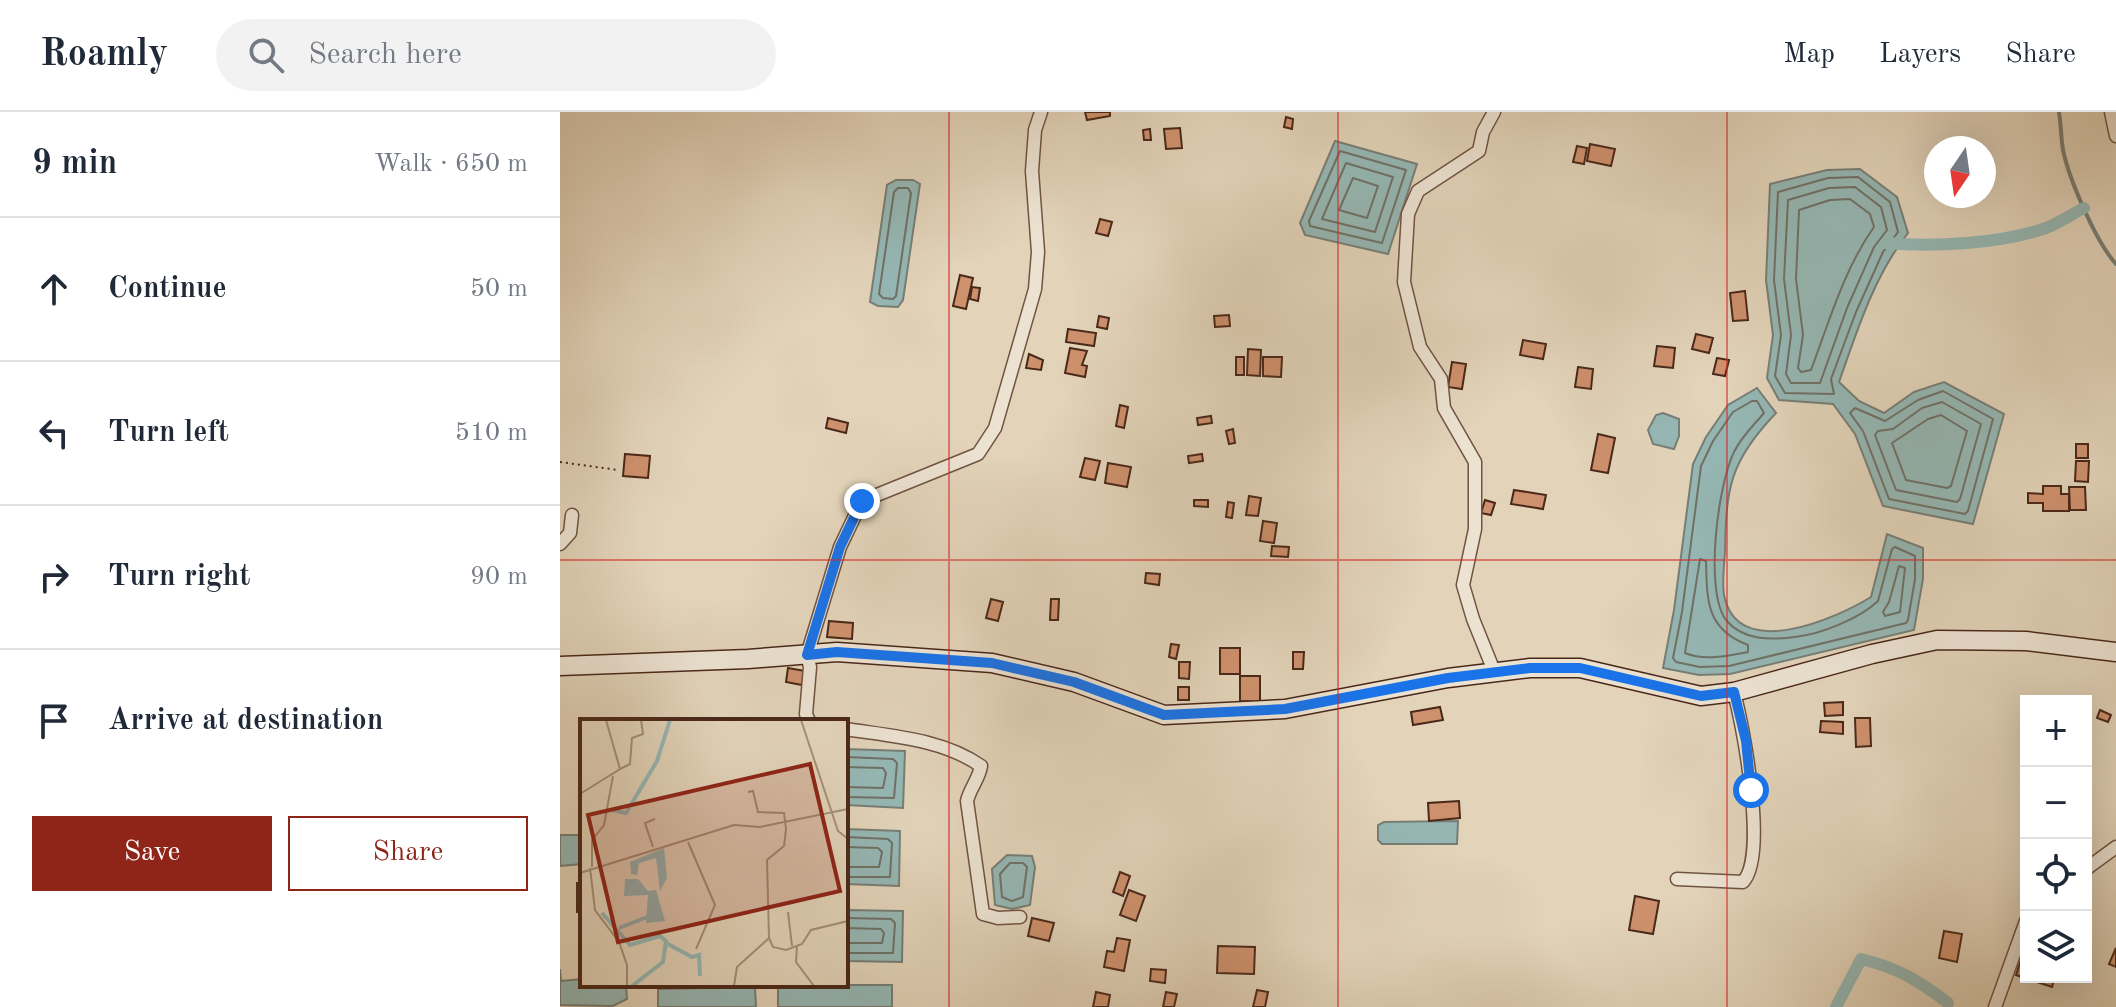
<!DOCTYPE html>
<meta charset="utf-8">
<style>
body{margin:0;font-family:"Old Standard TT",serif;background:#f2f2f3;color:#1f2937}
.controls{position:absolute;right:24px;bottom:24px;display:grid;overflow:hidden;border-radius:0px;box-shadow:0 8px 32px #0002}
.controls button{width:72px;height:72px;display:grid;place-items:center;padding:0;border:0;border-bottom:2px solid #e0e1e3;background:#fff;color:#1f2937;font:40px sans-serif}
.compass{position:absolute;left:1364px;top:24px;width:72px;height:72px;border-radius:50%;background:#fff;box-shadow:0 8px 32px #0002;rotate:193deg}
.stop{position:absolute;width:24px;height:24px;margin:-18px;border:6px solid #1a73e8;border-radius:50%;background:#fff}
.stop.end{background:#1a73e8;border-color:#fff;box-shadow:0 2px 8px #0008}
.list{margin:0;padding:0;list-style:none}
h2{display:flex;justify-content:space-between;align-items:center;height:104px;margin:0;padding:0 32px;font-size:34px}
h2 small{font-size:26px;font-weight:400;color:#747a83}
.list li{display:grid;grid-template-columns:52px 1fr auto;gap:24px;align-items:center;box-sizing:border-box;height:144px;padding:0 32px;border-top:2px solid #e0e1e3}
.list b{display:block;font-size:30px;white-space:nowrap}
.list em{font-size:26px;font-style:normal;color:#747a83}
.actions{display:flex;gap:16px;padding:24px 32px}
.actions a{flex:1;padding:18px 0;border:2px solid #8f2418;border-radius:0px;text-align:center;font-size:28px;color:#8f2418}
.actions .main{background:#8f2418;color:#fff}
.icon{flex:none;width:44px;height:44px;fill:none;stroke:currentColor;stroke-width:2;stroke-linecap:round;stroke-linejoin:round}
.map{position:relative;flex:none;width:1556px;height:895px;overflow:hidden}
header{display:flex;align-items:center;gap:48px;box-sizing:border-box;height:112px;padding:0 40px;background:#fff;border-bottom:2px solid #e0e1e3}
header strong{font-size:38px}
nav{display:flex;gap:44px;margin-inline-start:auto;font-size:28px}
.search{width:560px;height:72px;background:#f2f2f3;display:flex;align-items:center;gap:20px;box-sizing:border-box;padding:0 28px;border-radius:44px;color:#747a83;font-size:30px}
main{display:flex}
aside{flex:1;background:#fff}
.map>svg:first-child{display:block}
.water{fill:#95b7b4;stroke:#777e76;stroke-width:2}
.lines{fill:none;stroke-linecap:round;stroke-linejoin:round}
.shore{stroke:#707066;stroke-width:2}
.stream{stroke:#777e76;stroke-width:4}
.canal{stroke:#95b7b4;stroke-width:12}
.building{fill:#ce916d;stroke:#4a2819;stroke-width:2}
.street-casing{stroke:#705341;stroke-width:15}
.secondary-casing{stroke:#4a2819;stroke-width:21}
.path{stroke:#4a2819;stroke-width:2;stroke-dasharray:2 4;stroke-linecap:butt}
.street{stroke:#ece2d2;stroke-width:12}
.secondary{stroke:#ece2d2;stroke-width:18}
.route{stroke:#1a73e8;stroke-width:10}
.grid{fill:none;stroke:#d62828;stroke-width:2;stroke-opacity:0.55}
.inset-river{fill:none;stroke:#95b7b4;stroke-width:4}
.inset-road{fill:none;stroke:#a58f79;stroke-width:2}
.view{fill:#8f2418;fill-opacity:0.15;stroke:#8f2418;stroke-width:4}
.inset-edge{fill:none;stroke:#4a2819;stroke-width:4}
</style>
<header>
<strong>Roamly</strong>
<div class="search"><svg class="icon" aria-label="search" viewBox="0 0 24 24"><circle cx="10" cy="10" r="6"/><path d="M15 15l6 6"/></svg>Search here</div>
<nav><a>Map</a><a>Layers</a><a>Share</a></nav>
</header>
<main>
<aside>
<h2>9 min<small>Walk · 650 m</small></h2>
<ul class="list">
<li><svg class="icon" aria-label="ahead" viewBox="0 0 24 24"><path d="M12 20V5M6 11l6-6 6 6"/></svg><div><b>Continue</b></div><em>50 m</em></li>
<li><svg class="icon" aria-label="left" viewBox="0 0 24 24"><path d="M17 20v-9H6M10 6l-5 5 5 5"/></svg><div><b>Turn left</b></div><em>510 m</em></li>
<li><svg class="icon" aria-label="right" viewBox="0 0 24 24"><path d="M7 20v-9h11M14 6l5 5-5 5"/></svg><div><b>Turn right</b></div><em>90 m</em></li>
<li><svg class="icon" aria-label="arrive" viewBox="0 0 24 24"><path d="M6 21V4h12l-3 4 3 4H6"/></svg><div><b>Arrive at destination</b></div></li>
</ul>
<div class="actions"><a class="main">Save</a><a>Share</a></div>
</aside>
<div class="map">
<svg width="1556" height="895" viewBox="0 0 1556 895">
<rect width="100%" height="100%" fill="#e2d3b9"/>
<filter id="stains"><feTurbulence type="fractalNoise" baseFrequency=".0025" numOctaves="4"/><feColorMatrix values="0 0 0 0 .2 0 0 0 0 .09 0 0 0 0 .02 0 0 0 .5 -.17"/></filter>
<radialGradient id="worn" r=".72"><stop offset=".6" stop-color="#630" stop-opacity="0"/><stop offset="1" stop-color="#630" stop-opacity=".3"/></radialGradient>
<g class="water">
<path d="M775,29L857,52L828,142L745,123L740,111Z"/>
<path d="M1300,57L1337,85L1348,121C1314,164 1297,219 1279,270L1299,289L1324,301L1354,280L1384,270L1444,302L1413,412L1323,394L1295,322L1273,292L1219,288L1207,266L1213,223L1206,168L1210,72L1267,58Z"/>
<path d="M336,68H353L360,72L343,188L338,195L318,194L310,190L327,73Z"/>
<path d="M1197,276L1216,301C1170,349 1166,375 1165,440C1164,453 1162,470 1164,483C1177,551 1277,506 1311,485L1327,422L1363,436V467L1354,518L1170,562L1139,563L1103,556L1114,498L1133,352L1146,325L1168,293Z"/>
<path d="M1103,301L1119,307V324L1114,337L1093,332L1088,318L1096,303Z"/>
<path d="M286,637L345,639L343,696L286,693Z"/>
<path d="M898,709L897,732H822L818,728V713L824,710Z"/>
<path d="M286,717L340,719L339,774L286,772Z"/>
<path d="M0,723H22V752L0,754Z"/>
<path d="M447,743L472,744L475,755L470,793L452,797L435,793L432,757Z"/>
<path d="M286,798L343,799L342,850L286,849Z"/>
<path d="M0,857L1,869L22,867V873H66L67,887L53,894L0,893Z"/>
<rect x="218" y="873" width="114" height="22"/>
<path d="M195,875L196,895H98V877Z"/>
</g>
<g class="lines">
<g class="shore">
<path d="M780,39L846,58L822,131L750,114L749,109Z"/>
<path d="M786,51L833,65L815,120L762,107Z"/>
<path d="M1298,65L1330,90L1338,120L1323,140L1296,200L1271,267L1274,282L1225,281L1215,264L1221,223L1214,168L1218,80L1268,66Z"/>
<path d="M793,66L818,74L807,106L779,98Z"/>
<path d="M1295,75L1321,95L1327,118L1314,135L1287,196L1260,271H1231L1226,262L1231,223L1224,167L1228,88L1269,76Z"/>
<path d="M338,76H348L351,81L336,184L333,187L323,186L319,182L334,80Z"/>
<path d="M1290,87L1310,102L1314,115C1284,157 1269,210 1251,258L1241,260L1238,256L1243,223L1236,167L1239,98L1270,88Z"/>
<path d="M1383,279L1433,307L1408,399L1405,402L1329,387L1303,319L1290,301L1295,296L1325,309L1358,288Z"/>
<path d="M1192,289H1197L1204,301C1194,313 1181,325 1174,340C1158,372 1144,479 1166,508C1183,529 1211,528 1235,525C1261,522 1299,507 1318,489L1332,437L1335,435L1355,444V467L1348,508L1346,511L1169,554L1140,555L1116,550L1113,546L1122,500L1141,354L1153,329L1173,300Z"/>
<path d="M1382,290L1421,312L1400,387L1397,390L1336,378L1315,323L1318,319L1333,317L1362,296Z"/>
<path d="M1381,303L1407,319L1391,374L1387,376L1346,368L1332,331L1368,307Z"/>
<path d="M1140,447L1146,449C1147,489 1146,517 1188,533V540C1168,544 1144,549 1125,541Z"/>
<path d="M1339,454L1345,456L1340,500L1325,504L1323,500L1329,490Z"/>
<path d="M286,645L333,647L337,651L334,686L286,685"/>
<path d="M286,655L323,656L326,661L323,676L286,675"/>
<path d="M286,725L328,727L332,731L330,765H286"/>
<path d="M286,735L318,736L322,740L319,755H286"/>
<path d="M450,751H463L467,755L463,785L452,789L442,785L440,762Z"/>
<path d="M286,806L331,807L335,811L333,841H286"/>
<path d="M286,816L321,817L324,821L322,831H286"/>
</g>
<path class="stream" d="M1499,0C1501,12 1501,26 1503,38C1509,67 1536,130 1556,152"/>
<g class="canal">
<path d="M1326,131C1373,135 1441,132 1486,116C1499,111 1512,102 1524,96"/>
<path d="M1276,895L1301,847C1338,856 1358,868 1388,891"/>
</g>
</g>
<g class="building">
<path d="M525,0H550V4L527,8Z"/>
<path d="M726,5L733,7L732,17L724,15Z"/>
<path d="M620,16L622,36L606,37L604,17Z"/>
<path d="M590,17L591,28H584L583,18Z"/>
<path d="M1030,32L1055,37L1051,54L1027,49Z"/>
<path d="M1017,34L1027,36L1024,52L1013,50Z"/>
<path d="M540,107L552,110L548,124L536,121Z"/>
<path d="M400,163L413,166L406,197L393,194Z"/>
<path d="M412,175L420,176L418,189L410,187Z"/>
<path d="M1185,179L1188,208L1173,209L1170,181Z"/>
<path d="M669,203L670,214L655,215L654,204Z"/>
<path d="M539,204L549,206L547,217L537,215Z"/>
<path d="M508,217L536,221L534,234L506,230Z"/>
<path d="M1136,222L1153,226L1149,241L1132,237Z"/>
<path d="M963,228L986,232L983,247L960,243Z"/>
<path d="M1097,234L1115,236L1113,256L1094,254Z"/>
<path d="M510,236L527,239L522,253L527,254L525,265L505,261Z"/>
<path d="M688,237L701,238L700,264L687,263Z"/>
<path d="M469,242L483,248L481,258L466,256Z"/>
<rect x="676" y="245" width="8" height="18"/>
<path d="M703,245H722L721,265L703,264Z"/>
<path d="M1157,246L1169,248L1165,264L1153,262Z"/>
<path d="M892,250L906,252L902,277L888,275Z"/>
<path d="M1018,255L1033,257L1031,277L1015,275Z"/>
<path d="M560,293L568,295L564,316L556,314Z"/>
<path d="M651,304L652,311L638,313L637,306Z"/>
<path d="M268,306L288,311L286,321L266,316Z"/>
<path d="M673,317L675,331L669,332L666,319Z"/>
<path d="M1038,322L1055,326L1048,361L1031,358Z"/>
<rect x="1516" y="332" width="12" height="14"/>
<path d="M65,342L90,344L88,366L63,364Z"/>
<path d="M642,342L643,349L629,351L628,344Z"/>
<path d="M525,346L540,349L535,368L520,365Z"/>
<path d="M1516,349H1529L1528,370L1515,369Z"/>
<path d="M548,351L571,355L567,375L545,371Z"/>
<path d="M1483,374H1501V382H1509V399H1483V391H1468V381L1483,382Z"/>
<path d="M1509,375H1525L1526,398H1510Z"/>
<path d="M954,378L986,383L983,397L951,392Z"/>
<path d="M689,384L701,386L698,404L686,403Z"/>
<path d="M634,388H648V395L634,394Z"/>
<path d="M925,388L935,391L931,403L921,401Z"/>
<path d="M668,390L674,391L672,406L666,405Z"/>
<path d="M703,409L717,411L714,431L700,429Z"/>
<path d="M712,434L729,435L728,445L711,444Z"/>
<path d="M586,461L600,462L599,473L585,471Z"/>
<path d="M431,487L443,490L438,509L426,506Z"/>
<path d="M491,487H499L498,508H490Z"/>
<path d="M269,509L293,511L292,527L267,525Z"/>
<path d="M611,532L619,533L616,547L609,545Z"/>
<rect x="660" y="536" width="20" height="26"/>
<path d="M733,540H744L743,557H733Z"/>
<path d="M619,550H630L629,567L619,566Z"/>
<path d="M228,556L245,559L242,573L226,570Z"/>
<path d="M680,564H700V590L680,589Z"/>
<rect x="618" y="575" width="11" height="13"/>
<path d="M1283,590V603L1265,604L1264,591Z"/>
<path d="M880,595L883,608L853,613L851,600Z"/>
<path d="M1540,598L1551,603L1548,610L1537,606Z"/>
<path d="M1295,606H1310L1311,634L1296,635Z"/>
<path d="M1261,609L1283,610V622L1260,620Z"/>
<path d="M899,689L900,706L869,709L868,691Z"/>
<path d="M560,760L570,764L563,784L553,780Z"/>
<rect x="17" y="771" width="5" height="29"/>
<path d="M569,778L585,784L576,809L560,803Z"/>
<path d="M1075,784L1099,789L1093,822L1069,818Z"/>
<path d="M472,806L494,811L489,829L468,824Z"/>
<path d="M1384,819L1402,822L1397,850L1379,846Z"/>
<path d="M557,826L570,828L564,859L544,855L547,839L554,840Z"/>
<path d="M658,834L695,835L694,862L657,861Z"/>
<path d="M1465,836L1466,865H1495L1492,875L1456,863Z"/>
<path d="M1556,836V855L1549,852Z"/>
<path d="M591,857L606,858L605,871L590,869Z"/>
<path d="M697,878L708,880L705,895H693Z"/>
<path d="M536,880L550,883L548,895H533Z"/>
<path d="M606,880L617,882L614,895H603Z"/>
</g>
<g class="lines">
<defs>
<g id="street">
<path d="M1551,0L1556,24"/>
<path d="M0,432L10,421L12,403"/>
<path d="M934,559L913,507L903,473L915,417V350L884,296L881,267L860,235L844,170L848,102L858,79L919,39L923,20L934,0"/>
<path d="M249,609L246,602L250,555L247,543L280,435L302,389L418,342L435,316L475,177L478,140L472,59L475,18L481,0"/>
<path d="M286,617C330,624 383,627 421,654C419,667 410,676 407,689L423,802L438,806L460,805"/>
<path d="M1526,757L1556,735"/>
<path d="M1117,767L1183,770C1208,743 1183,616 1174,580"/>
<path d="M1435,895L1466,809"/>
</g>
<path id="secondary" d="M0,554L188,547L277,540L432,551L514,570L604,603L725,597L888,566L970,556H1020L1141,584L1174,580L1312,542L1377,528L1466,529L1556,540"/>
</defs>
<use href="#street" class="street-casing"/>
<use href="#secondary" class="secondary-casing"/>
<path class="path" d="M0,350L58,358"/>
<use href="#street" class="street"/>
<use href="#secondary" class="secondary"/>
</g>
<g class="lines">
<path class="route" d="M302,389L280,435L247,543L277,540L432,551L514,570L604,603L725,597L888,566L970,556H1020L1141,584L1174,580L1186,629L1191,678"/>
</g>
<path class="grid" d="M389,0V895M778,0V895M1167,0V895M0,448H1556"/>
<g transform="translate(20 607)">
<rect width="268" height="268" fill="#e2d3b9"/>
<path d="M84,129L87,159L80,172L76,139L59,144L57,156L51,155L50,143ZM45,160H58L68,172L76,171L85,202L66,204L68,176L44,177Z" fill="#95b7b4"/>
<path class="inset-river" d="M32,91L46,94L77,42L90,1M22,194L50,226L80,217L86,222L83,243L52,267M39,209L70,197M86,224L112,238L119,236L120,257"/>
<path class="inset-road" d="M221,1L258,112L268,120M40,50L50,45L52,19L63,15L61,1M0,75L40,50L26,1M108,123L135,186L116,230M73,128L65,104L75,100M12,148V121L24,106L33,57M10,149L15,191L39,223L47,246V267M0,154L154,106L180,108L268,90M208,193L212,227M189,219L193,228L206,231L222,225L231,211L268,202M217,227L216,243L234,267M154,267L157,248L189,219L187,141L204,127L206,110L204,94L178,93L173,72L168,73"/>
<path class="view" d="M230,45L260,172L38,223L8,96Z"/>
<rect width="268" height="268" class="inset-edge"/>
</g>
<rect width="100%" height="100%" filter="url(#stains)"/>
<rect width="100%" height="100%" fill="url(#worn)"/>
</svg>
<div class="controls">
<button>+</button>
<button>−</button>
<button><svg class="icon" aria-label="locate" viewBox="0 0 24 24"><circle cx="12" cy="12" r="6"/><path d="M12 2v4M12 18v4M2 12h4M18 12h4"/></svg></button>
<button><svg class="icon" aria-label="layers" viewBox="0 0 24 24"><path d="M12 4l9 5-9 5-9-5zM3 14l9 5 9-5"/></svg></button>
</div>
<svg class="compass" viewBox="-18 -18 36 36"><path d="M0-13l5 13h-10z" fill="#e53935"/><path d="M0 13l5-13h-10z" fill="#747a83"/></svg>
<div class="stop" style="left:1191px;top:678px"></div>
<div class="stop end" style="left:302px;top:389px"></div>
</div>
</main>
